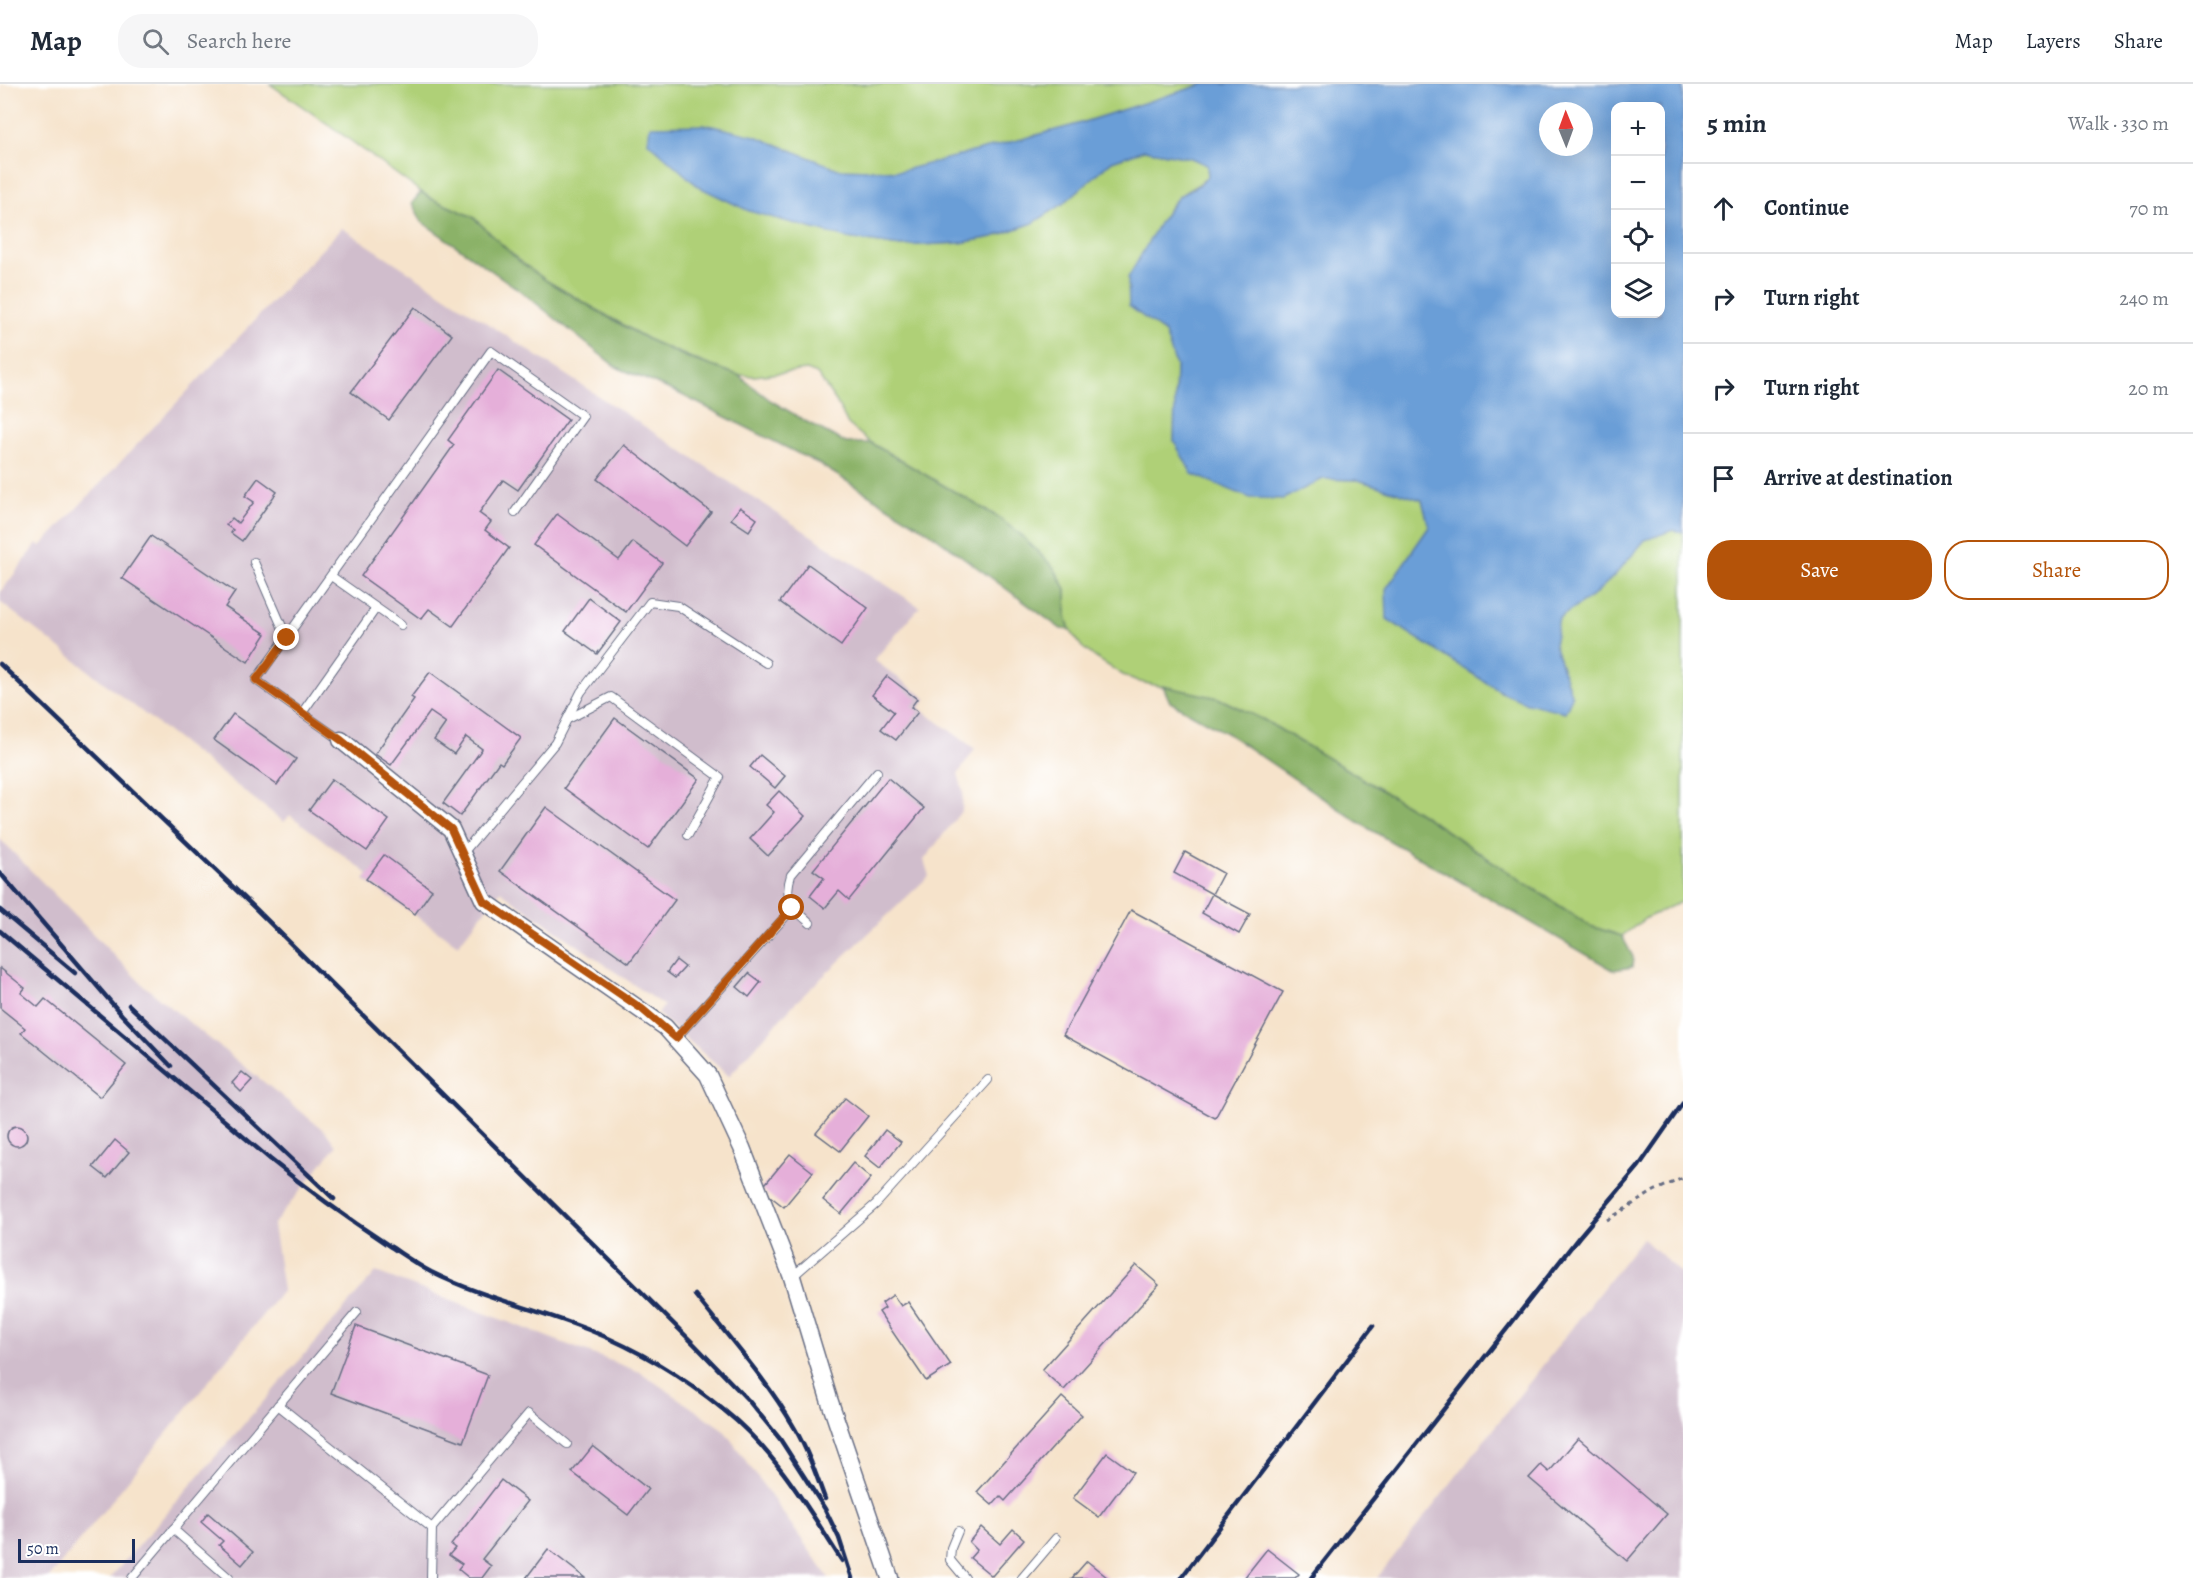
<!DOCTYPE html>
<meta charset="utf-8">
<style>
body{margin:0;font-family:Alegreya,serif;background:#f6f6f7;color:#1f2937}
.controls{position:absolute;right:18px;top:18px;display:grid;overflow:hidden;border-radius:12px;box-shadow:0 6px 24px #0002}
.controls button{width:54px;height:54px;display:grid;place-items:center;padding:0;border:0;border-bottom:2px solid #e0e1e3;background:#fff;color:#1f2937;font:30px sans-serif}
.compass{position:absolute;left:1539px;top:18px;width:54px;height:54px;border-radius:50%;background:#fff;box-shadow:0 6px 24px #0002;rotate:359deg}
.scale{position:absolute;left:18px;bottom:15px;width:117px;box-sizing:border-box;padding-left:6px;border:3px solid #1b2f5e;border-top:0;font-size:16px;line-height:21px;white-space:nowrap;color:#1b2f5e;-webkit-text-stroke:4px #fff;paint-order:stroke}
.stop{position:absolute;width:18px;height:18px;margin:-14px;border:4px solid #b45309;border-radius:50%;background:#fff}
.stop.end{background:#b45309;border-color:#fff;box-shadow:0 2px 6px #0008}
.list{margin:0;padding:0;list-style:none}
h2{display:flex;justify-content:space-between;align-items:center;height:78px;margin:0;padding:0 24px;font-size:26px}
h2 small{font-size:20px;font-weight:400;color:#747a83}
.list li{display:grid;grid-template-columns:39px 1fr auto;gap:18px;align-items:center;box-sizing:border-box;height:90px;padding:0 24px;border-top:2px solid #e0e1e3}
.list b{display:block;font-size:22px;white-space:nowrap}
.list em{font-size:20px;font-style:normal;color:#747a83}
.actions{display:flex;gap:12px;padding:18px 24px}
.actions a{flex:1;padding:14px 0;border:2px solid #b45309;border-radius:24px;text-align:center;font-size:21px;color:#b45309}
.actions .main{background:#b45309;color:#fff}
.icon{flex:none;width:33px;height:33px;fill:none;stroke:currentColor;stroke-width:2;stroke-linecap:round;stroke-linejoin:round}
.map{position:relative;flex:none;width:1683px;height:1494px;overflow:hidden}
header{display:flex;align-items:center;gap:36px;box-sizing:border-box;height:84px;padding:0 30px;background:#fff;border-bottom:2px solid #e0e1e3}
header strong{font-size:28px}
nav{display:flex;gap:33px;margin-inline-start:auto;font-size:21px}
.search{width:420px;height:54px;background:#f6f6f7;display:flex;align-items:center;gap:15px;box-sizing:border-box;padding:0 21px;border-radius:24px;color:#747a83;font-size:22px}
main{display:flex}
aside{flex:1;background:#fff}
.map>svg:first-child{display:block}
.industrial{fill:#d0bdcc}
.green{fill:#afd077;stroke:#65806a;stroke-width:1.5}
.forest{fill:#8bb268;stroke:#537063;stroke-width:1.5}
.water{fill:#6b9ed7;stroke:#43669a;stroke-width:1.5;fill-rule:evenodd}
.building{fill:#e5afd9}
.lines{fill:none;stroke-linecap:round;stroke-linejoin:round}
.service-casing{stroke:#686e84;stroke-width:10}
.minor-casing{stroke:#686e84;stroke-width:19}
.path{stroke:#686e84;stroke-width:3;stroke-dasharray:4.5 4.5;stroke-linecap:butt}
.service{stroke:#fff;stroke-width:8}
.minor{stroke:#fff;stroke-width:16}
.rail{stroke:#1b2f5e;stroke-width:4.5}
.route{stroke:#b45309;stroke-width:8}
</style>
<header>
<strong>Map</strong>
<div class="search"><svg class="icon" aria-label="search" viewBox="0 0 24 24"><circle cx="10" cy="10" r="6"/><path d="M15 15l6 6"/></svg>Search here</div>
<nav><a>Map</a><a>Layers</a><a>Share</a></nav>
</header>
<main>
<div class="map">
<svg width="1683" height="1494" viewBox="0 0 1683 1494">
<rect width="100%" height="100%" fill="#fff"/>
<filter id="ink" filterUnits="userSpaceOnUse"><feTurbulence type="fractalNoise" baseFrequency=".0167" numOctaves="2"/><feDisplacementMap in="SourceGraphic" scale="12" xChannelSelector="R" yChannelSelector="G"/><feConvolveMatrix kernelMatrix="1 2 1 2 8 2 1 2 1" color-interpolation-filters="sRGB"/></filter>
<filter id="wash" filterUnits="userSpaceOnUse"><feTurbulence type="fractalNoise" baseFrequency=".008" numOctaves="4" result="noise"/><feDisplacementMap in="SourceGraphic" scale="24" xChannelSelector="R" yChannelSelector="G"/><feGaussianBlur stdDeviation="1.35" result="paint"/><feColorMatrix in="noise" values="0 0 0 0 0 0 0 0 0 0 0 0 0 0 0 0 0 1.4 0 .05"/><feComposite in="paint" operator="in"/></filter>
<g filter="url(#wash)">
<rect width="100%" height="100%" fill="#f6e3cb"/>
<g class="industrial">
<path d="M342,144L920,523L874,576L927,615L919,624L975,665L958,690L963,707L962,726L924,776L929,792L794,920L729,992L658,930L664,922L500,807L458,861L364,796L368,790L290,731L284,738L0,518V509L37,460L41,462Z"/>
<path d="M0,755L144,902L326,1048L336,1062L273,1141L283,1206L49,1494H0Z"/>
<path d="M1642,1154L1683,1191V1494H1377Z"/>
<path d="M376,1188L640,1288L724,1346L829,1494H110Z"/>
</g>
<path class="green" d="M270,0H1204L1071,42L901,87L838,85L755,52L749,127L847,154L900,162L960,159L993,153L1033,139L1063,120L1112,77L1144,66L1191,74L1207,81L1208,92C1199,102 1187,105 1178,113C1154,137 1141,190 1129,222L1165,249L1176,282L1174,357L1283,415L1323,395L1358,396L1422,416L1429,443L1386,505L1433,563L1501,608L1565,628L1572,613L1554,560L1559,534L1594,511L1615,491L1645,456L1673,446L1683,448V817L1646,834L1622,852L1590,842L1418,728L1264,636L1218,614L1140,598L1123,591L1096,574L1082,563L1070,546L1066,532V505L1054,484L996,432L871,359L848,340L836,317L817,290L807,286L754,292L738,291L713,283L651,257L547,197L518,176L473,133L432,115L421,108L332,43Z"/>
<g class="forest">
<path d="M421,108L432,115L473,133L518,176L547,197L615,237L651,257L691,275L738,291L770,316L807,338L846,359H871L996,432L1020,450L1054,484L1066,505V532L1070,546L1061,545L926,446L819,380L678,309L616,283L522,208L422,138L412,119Z"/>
<path d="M1163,602L1218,614L1264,636L1418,728L1590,842L1622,852L1633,873L1632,883L1613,886L1366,743L1228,650L1170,618Z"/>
</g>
<path class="water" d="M1204,0H1683V448L1673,446L1645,456L1615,491L1594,511L1559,534L1554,560L1572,613L1565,628L1527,619L1501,608L1387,535L1386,505L1429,443L1422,416L1358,396L1323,395L1283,415L1250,414L1192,390L1174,357L1176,282L1165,249L1129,222L1128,194L1161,136L1179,112L1201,100L1208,92L1207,81L1191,74L1144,66L1112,77L1063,120L1033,139L993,153L960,159L900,162L847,154L749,127L699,103L648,58L650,42L708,41L755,52L838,85L901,87L1071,42ZM1616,22H1660V230H1616ZM1548,27H1584V63H1548Z"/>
<g id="blocks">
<g class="building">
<path d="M415,223L452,251L389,336L351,308Z"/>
<path d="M498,286L568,336L518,406L503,396L479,429L491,438L485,446L509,464L453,542L429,525L421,535L361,492L454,361L448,356Z"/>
<path d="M624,361L711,428L685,462L597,395Z"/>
<path d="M258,394L277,408L242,457L231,449L233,446L226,441L232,434L238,439L254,418L245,412Z"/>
<path d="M740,423L757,435L749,447L731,435Z"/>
<path d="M557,430L619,476L633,458L662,479L626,528L534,461Z"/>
<path d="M151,452L235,508L225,523L266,550L248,578L122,494Z"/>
<path d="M808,480L868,524L841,562L780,518Z"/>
<path d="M589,514L621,538L597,570L565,547Z"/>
<path d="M430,588L521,654L502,680L499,678L460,732L443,719L482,665L466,653L454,670L434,656L446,639L430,628L391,681L375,670L414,615L411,613Z"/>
<path d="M887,592L917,615L911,623L918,628L896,656L881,645L894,628L872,611Z"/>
<path d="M233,630L296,675L277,701L214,656Z"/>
<path d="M615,634L699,695L648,765L564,704Z"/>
<path d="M760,671L785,692L775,704L750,683Z"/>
<path d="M888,694L924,724L849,816L839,807L825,824L810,812L824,794L813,786Z"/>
<path d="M332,695L389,736L367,767L309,726Z"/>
<path d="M779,707L805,732L768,772L750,755L774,728L766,721Z"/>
<path d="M546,723L675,816L629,879L500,787Z"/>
<path d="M1185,768L1223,789L1212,810L1174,789Z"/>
<path d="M384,771L432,806L415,830L366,795Z"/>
<path d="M1212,810L1250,830L1239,850L1202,829Z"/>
<path d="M1131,826L1283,908L1215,1034L1063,951Z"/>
<path d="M676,876L685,883L675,894L667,888Z"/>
<path d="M0,884L25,904L21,909L38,923L45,915L126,981L100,1013L21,949L25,944L0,924Z"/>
<path d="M749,889L761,898L749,913L737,903Z"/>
<path d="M242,988L252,996L241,1008L232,999Z"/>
<path d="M845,1014L868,1032L840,1067L816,1049Z"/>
<circle cx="17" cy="1052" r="10"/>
<path d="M885,1046L901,1058L880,1084L865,1072Z"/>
<path d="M115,1056L129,1068L107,1094L93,1083Z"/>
<path d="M790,1070L813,1088L784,1123L761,1105Z"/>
<path d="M853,1079L871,1094L841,1130L823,1116Z"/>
<path d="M1136,1181L1159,1201L1064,1306L1042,1286Z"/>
<path d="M893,1211L901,1222L908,1218L951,1281L926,1297L879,1228L885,1224L882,1219Z"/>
<path d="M356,1242L488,1291L463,1358L331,1309Z"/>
<path d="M1062,1313L1082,1331L1005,1417L1000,1412L992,1421L977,1408Z"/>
<path d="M1578,1354L1667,1430L1627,1477L1529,1394L1541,1381L1549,1388Z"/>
<path d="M593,1362L648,1405L628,1431L572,1388Z"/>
<path d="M1107,1369L1133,1388L1099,1433L1073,1414Z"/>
<path d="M501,1396L528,1417L482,1475L491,1482L482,1494H469L458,1485L462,1480L449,1471L455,1464L451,1461Z"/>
<path d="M208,1429L253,1468L242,1481L219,1461L223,1457L201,1438Z"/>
<path d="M981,1443L1000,1460L1013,1445L1024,1455L992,1492L970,1474L977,1466L969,1458Z"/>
<path d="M548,1465L585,1494H526Z"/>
<path d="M1267,1465L1299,1490L1295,1494H1244Z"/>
<path d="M1087,1477L1108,1494H1072Z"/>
</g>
</g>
</g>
<g filter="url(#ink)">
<use href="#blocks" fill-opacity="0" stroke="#686e84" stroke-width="1.5"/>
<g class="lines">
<defs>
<g id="service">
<path d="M254,478L287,554"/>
<path d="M331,492L401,541"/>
<path d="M302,629L256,596L491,267L583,332L515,428"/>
<path d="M570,634L611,613L720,693L688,751"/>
<path d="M341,656L302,629L376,524"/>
<path d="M463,769L555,659L581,608L650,518L678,522L766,579"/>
<path d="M810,839C792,823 783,816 791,791L877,688"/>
<path d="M676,954L793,824"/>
<path d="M792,1193L876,1120L988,996"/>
<path d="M278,1321L432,1444L431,1494"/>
<path d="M432,1444L529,1329L567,1360"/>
<path d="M173,1445L229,1494"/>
<path d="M958,1447L951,1464L950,1476L965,1494"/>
<path d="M132,1494L357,1228"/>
<path d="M1022,1494L1056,1454"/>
</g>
<path id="minor" d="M341,656L451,745L484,817L665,943L708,991L742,1064L792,1193L829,1315L890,1494"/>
</defs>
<use href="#service" class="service-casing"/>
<use href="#minor" class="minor-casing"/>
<path class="path" d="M1607,1136L1654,1107L1683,1094"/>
<use href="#service" class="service"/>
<use href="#minor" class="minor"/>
<g class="rail">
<path d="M0,580L255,824L694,1260L748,1316L780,1355L825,1425L839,1454L852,1494"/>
<path d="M0,789L122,931L171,982"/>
<path d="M0,826L75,889"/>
<path d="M0,847L270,1075C308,1106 347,1134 388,1161C402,1170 416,1180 431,1188C481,1213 537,1225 589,1246C637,1265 685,1294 725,1327C775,1367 808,1424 842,1477"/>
<path d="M129,921L334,1115"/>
<path d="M695,1211C729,1254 767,1296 794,1343C807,1365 816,1390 825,1415"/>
<path d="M1181,1494L1373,1242"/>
<path d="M1311,1494L1579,1153L1639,1082L1683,1019"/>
</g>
</g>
</g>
<g class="lines" filter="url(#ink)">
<path class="route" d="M287,554L256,596L341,656L451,745L484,817L642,925L676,954L792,824"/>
</g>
</svg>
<div class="controls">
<button>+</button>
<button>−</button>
<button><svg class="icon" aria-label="locate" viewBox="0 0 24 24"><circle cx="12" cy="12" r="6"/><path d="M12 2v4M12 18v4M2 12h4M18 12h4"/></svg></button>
<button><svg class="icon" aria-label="layers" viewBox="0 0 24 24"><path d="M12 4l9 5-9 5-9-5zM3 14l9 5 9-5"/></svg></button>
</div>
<svg class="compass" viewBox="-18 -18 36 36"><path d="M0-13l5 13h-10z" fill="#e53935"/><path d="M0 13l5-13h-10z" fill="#747a83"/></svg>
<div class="scale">50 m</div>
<div class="stop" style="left:792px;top:824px"></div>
<div class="stop end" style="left:287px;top:554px"></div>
</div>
<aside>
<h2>5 min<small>Walk · 330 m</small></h2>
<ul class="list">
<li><svg class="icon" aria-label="ahead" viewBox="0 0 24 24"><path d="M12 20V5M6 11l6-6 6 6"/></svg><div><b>Continue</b></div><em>70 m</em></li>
<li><svg class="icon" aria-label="right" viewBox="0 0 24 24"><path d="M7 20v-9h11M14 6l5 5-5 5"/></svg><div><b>Turn right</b></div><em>240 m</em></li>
<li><svg class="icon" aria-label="right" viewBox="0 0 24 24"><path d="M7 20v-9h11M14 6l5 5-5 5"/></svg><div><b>Turn right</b></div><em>20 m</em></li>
<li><svg class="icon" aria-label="arrive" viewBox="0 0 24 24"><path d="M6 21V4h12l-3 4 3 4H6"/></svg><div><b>Arrive at destination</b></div></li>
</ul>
<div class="actions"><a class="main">Save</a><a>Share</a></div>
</aside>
</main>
